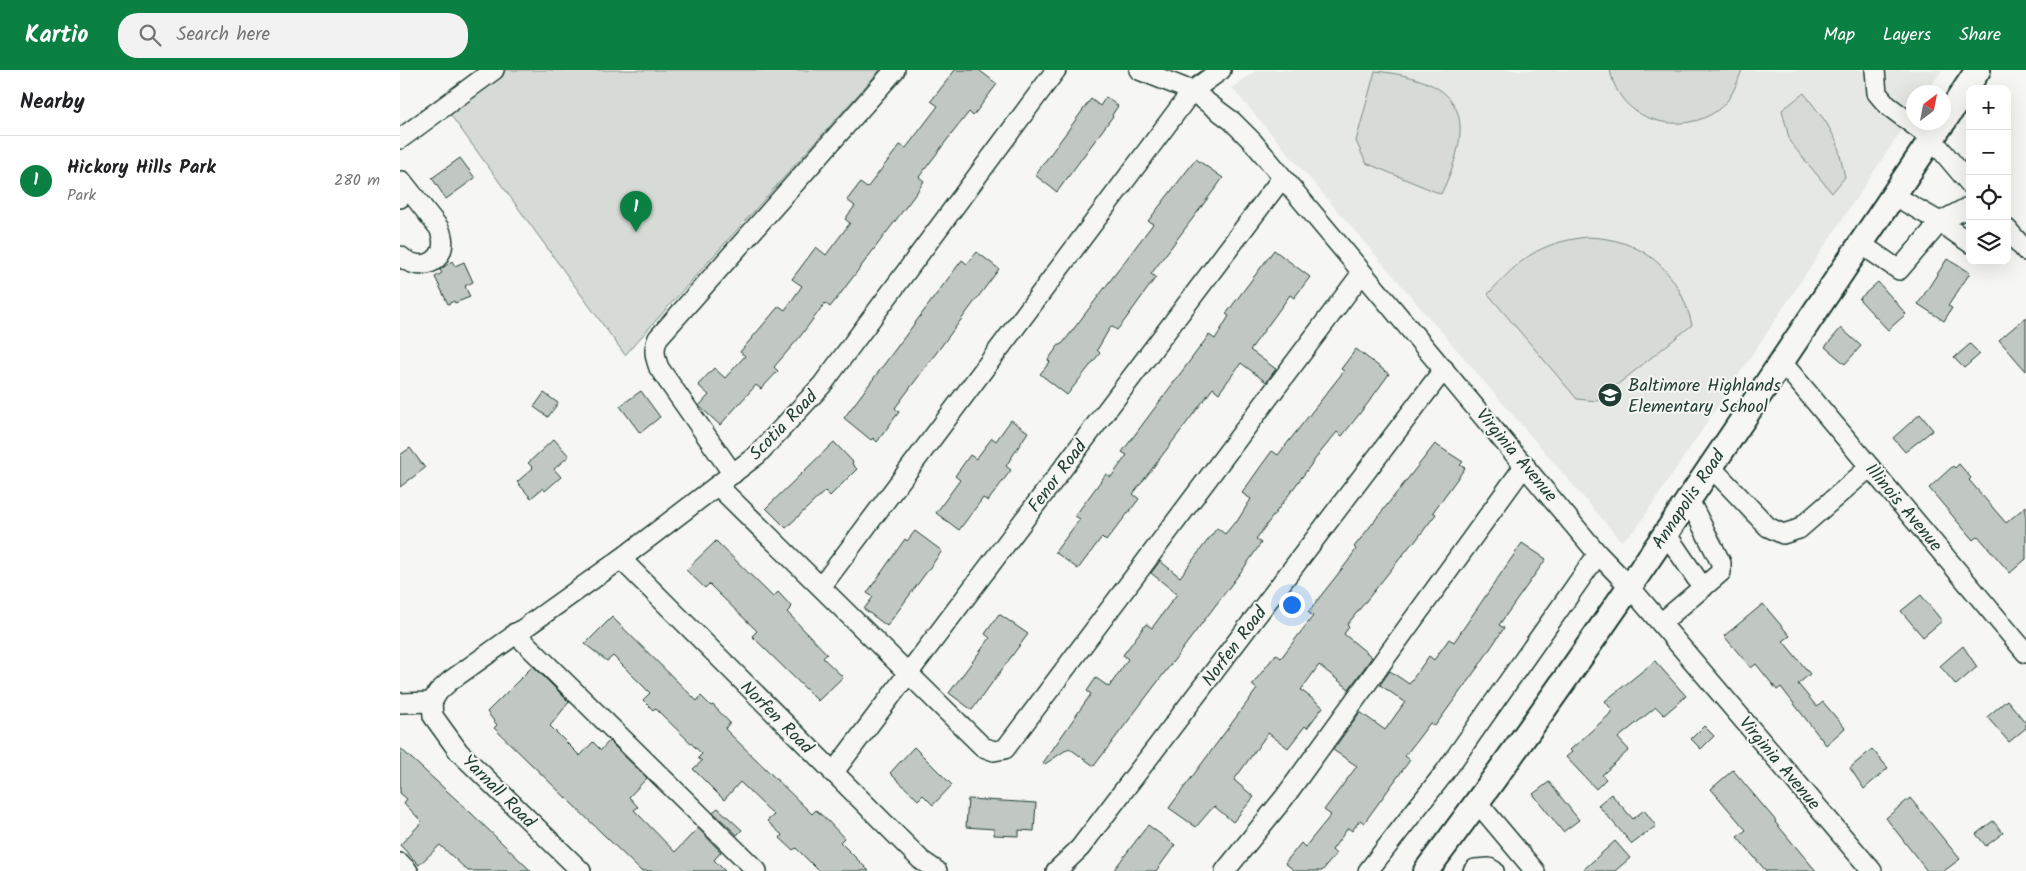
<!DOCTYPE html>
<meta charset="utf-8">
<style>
body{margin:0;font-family:Kalam,sans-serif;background:#f2f2f2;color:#202124}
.controls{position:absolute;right:15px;top:15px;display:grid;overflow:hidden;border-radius:10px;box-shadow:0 5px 20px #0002}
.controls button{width:45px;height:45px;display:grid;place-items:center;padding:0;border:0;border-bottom:1px solid #e0e0e0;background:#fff;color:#202124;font:25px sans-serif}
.compass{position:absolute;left:1506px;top:15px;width:45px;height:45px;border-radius:50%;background:#fff;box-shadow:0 5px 20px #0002;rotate:32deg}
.you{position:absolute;left:891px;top:534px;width:18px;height:18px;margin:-12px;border:4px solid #fff;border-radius:50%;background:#1a73e8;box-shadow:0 0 0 8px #1a73e833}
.badge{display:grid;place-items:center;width:32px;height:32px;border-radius:50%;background:#0b8043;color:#fff;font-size:16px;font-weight:700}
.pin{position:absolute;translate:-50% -41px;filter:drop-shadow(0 1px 2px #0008)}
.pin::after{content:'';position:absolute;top:26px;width:18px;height:15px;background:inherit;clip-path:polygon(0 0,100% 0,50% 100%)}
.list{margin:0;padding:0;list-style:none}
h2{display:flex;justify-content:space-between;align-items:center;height:65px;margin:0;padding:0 20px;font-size:21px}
h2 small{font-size:16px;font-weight:400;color:#757577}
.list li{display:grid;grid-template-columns:32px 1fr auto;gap:15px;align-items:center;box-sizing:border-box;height:90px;padding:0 20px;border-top:1px solid #e0e0e0}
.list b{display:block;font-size:19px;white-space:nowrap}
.list p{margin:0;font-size:16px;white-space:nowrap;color:#757577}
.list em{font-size:16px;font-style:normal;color:#757577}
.icon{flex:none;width:28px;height:28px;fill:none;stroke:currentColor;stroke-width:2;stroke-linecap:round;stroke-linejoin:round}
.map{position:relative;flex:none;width:1626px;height:801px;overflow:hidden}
header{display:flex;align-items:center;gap:30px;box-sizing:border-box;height:70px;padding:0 25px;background:#0b8043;color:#fff}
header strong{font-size:24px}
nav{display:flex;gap:28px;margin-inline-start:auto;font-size:18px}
.search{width:350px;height:45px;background:#f2f2f2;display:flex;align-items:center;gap:12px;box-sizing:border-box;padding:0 18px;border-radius:20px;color:#757577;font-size:19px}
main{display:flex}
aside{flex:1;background:#fff}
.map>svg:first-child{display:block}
.built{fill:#e6e8e4}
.green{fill:#d6dbd6;stroke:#7a8c85}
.building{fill:#c1c8c3;stroke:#1f3d34}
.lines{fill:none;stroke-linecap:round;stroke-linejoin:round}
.minor-casing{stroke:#1f3d34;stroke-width:22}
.major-casing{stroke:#1f3d34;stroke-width:28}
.minor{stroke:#f6f6f2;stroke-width:19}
.major{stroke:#f6f6f2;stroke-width:24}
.labels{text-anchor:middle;stroke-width:4;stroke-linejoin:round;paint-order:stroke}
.poi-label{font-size:18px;fill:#1f3d34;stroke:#f6f6f2;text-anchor:start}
.street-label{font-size:18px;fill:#1f3d34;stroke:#f6f6f2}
</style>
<header>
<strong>Kartio</strong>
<div class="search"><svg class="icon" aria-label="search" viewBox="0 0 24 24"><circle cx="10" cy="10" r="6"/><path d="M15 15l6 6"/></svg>Search here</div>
<nav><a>Map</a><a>Layers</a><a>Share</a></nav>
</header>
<main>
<aside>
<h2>Nearby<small></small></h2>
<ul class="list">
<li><span class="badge">1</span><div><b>Hickory Hills Park</b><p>Park</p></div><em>280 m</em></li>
</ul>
</aside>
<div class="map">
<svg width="1626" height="801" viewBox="0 0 1626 801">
<rect width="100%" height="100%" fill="#f6f6f2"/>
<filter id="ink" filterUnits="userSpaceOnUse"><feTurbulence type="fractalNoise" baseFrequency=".02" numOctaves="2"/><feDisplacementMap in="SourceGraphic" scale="10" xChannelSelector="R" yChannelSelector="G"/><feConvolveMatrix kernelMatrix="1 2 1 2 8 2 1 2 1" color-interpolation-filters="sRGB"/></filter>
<g filter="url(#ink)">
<path class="built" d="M857,0H1542L1527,22H1514L1513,43L1236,459L1221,471L832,18Z"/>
<g class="green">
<path d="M103,0H480L225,285L47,40Z"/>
<path d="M1210,0H1342C1338,10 1334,22 1327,31C1302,62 1246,60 1222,28C1216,20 1212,10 1210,0Z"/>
<path d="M975,1C1064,10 1078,47 1041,124L966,93L956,71Z"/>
<path d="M1404,23L1426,52L1437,72L1445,107L1432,123L1390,72L1382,40Z"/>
<path d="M1186,167C1243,168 1279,200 1292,255L1197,331L1177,329L1088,224C1122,188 1136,174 1186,167Z"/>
</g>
<g class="building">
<path d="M555,0H579L597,14L573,46L569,42L547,70L519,107L524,111L517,122L438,227L430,237L425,233L399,268L374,297L378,301L361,319L356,315L320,355L299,336L309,325L298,315L314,298L325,308L345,286L340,282L379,236L385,240L402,216L392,209L416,177L426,185L450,153L445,149L455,136L447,130L460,113L467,118L500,75L506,78L538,36L531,31Z"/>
<path d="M706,27L718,36L712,45L713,46L657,122L635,105L691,29L700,36Z"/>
<path d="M60,88L75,108L46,129L32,108Z"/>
<path d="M796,89L823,108L751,204L756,207L725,250L717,260L711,256L697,280L700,283L667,325L640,304L650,292L648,290L658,276L663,273L753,154L748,151Z"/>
<path d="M874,180L910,207L894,228L890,225L850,280L876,299L866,312L841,293L819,323L813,318L733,424L739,429L706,471L702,467L678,499L655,482L680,449L675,446L706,404L711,407L727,385L722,382L809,265L815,269L829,246L826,244Z"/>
<path d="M577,182L599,199L495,338L499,342L477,372L473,368L471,370L444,348L562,190L567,194Z"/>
<path d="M1547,189L1570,203L1548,236L1552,238L1544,251L1518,234Z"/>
<path d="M52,191L55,196L64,192L73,212L65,216L70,227L55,233L54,231L48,234L35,207L42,203L40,200Z"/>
<path d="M1478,212L1506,244L1488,260L1459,229Z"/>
<path d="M1626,247V301L1599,270Z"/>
<path d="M1441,258L1461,276L1445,294L1425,277Z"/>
<path d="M1570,274L1580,284L1564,298L1554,288Z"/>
<path d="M956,279L989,304L968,333L942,366L937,362L919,384L856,469L861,473L846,495L694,696L669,678L645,694L643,693L691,624L687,621L696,608L709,617L728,589L723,585L746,554L752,558L777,524L751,503L760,491L780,507L817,458L825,464L835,452L836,453L851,429L842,423L861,396L872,381L878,385L944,301L941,299Z"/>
<path d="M241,321L260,347L240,363L220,336Z"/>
<path d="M144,323L158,333L148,347L134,337Z"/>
<path d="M1520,344L1533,360L1505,382L1493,368Z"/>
<path d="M611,350L628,362L606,396L611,400L588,431L583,428L559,460L536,443L560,410L555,406L570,385L576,389L592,368L596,371Z"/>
<path d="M154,369L169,386L154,399L161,407L145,421L143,418L131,428L117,412L133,398L128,393Z"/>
<path d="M434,372L453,392L452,394L457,399L430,426L425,421L386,458L366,438Z"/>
<path d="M1035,374L1063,392L1060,395L1065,398L1033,442L1036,444L1014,473L1013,472L947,555L949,557L944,564L972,587L949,619L919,595L901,620L923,637L907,658L905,656L888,678L868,663L834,710L854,727L833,752L814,736L796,757L769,738L857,619L852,615L876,584L881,588L913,546L908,542L949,490L956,479L954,477Z"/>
<path d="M10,378L25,398L0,417V385Z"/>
<path d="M1559,394L1571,408L1569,410L1606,453L1626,436V489L1610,503L1578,466L1573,470L1529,418L1553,396L1555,398Z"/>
<path d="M515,461L542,481L487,556L464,539L473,527L467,523L505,469L507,471Z"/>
<path d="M316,471L373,527L378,522L392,537L387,542L427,584L423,588L443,607L418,631L352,566L357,561L309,514L305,518L286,500Z"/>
<path d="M1122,473L1146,489L1099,555L1104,558L1078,597L1035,656L1030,653L1005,686L1010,690L964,753L960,750L952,761L948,758L932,780L936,784L922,801H895L885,793L901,773L905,777L931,745L924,740L957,696L933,680L960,642L985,660L1005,632L980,615L990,601L1009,614L1029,586L1034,590L1049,569L1054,572Z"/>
<path d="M1521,525L1542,551L1523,567L1501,541Z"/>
<path d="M1363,534L1390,566L1383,571L1410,604L1398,614L1417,637L1423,632L1445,658L1426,675L1381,617L1377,620L1356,594L1351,598L1324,566Z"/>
<path d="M599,544L628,564L572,640L549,623L590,568L585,564Z"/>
<path d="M212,547L297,631L301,626L311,636L313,635L330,653L325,659L412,744L416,740L429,752L444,768L440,772L469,801H419L396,778L393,780L380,768L382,765L367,751L374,745L340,712L324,730L293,699L302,691L298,688L302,684L255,638L253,640L243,630L250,623L213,586L207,591L185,574Z"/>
<path d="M1563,576L1577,597L1556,615L1540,596Z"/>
<path d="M1255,591L1286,626L1264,645L1256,637L1218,668L1229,680L1202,705L1206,709L1196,719L1166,687L1172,682L1170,680L1209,645L1212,640L1205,631Z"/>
<path d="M133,596L169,632L150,656L180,686L193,672L201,680L209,671L247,708L229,727L238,737L234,740L275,782L298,758L321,782L314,790L325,801H241L94,658L97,655L87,642Z"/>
<path d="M1607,630L1626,653V658L1609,672L1587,647Z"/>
<path d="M1304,656L1314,666L1301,679L1291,669Z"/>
<path d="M514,677L552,715L533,735L523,725L518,730L490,703Z"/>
<path d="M0,678L70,742L131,801H68L40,775L19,795L0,775L22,752L4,733L7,729L0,723Z"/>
<path d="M1472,679L1488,698L1464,719L1450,698Z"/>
<path d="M1333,700L1376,751L1375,752L1416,801H1366L1337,767L1346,760L1311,719Z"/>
<path d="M1149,712L1179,750L1163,762L1133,724Z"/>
<path d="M1211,724L1233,749L1244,740L1256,756L1232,774L1198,735Z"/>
<path d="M1510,728L1560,789L1544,801H1527L1486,748Z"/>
<path d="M568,729L636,733L634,761L619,760V766L594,765V759L566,757Z"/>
<path d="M318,738L342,760L337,765L313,742Z"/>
<path d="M1593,751L1603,763L1586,776L1576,764Z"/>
<path d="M748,755L775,775L756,801H713Z"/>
<path d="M1215,771L1230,788L1215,801H1182Z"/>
</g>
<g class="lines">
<defs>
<g id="minor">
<path d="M739,0L792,21L832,51L853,72L1198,484L1229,516L1472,801"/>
<path d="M1475,0L1477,23L1487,35L1532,69L1570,114"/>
<path d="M0,69L94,0"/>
<path d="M1493,125L1540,152L1570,136"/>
<path d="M0,128L2,111L39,158C53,187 24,207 0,186"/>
<path d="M1607,159L1626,181"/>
<path d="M1461,174L1499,200L1540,152L1570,173"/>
<path d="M1381,291L1626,583"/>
<path d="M1310,396L1368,457L1383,464L1399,459L1470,397"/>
<path d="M333,404L259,298C255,287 253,279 258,268L495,0"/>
<path d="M318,416L583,677L594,681L605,679L962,203"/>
<path d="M1265,462L1303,518"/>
<path d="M221,489L521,790L537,801"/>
<path d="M421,517L792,21L821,0"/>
<path d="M1261,553L1321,502V493L1288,428"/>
<path d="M115,563L357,801"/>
<path d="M32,632L38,622L50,611L221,489L357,385L422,315L656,0"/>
<path d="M32,632L33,646L59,682L181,801"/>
<path d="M0,633L32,632"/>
<path d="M433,703L882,108"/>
<path d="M1077,732L1135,801"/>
<path d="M0,793L8,801"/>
<path d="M656,801L680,778L1044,299"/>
<path d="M825,801L884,728L1125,395"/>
<path d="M968,801L1045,702L1198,484"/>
<path d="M1073,801L1075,799L1089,798L1094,801"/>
</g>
<g id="major">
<path d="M1544,51L1578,0"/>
<path d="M1026,801C1208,559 1372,303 1543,52"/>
</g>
</defs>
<use href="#minor" class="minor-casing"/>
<use href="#major" class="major-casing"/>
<use href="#minor" class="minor"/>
<use href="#major" class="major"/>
</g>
</g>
<defs>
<symbol id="school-disc" viewBox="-11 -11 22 22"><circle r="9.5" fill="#1f3d34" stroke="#f6f6f2"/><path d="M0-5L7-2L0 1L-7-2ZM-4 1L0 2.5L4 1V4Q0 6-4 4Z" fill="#fff"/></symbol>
</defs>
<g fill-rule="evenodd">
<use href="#school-disc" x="1196" y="311" width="28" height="28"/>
</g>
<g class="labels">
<g class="poi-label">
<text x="1228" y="321">Baltimore Highlands<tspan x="1228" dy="21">Elementary School</tspan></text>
</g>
<g class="street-label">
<text transform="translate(383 355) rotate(-46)" y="6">Scotia Road</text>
<text transform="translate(1117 385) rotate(50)" y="6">Virginia Avenue</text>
<text transform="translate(657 406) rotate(-53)" y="6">Fenor Road</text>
<text transform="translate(1288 429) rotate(-56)" y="6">Annapolis Road</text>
<text transform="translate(1504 437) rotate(50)" y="6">Illinois Avenue</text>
<text transform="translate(834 576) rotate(-53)" y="6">Norfen Road</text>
<text transform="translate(377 647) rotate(45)" y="6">Norfen Road</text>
<text transform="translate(1380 693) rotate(50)" y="6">Virginia Avenue</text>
<text transform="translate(99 721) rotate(45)" y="6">Yarnall Road</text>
</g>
</g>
</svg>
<div class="controls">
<button>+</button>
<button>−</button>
<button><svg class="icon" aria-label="locate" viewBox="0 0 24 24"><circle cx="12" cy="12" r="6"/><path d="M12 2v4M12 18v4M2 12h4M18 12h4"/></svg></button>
<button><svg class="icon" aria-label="layers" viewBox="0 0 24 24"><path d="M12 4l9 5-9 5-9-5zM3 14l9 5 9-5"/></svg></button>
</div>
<svg class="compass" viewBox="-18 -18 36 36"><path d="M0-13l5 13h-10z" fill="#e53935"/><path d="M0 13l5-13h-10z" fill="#757577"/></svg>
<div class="you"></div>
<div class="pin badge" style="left:236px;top:162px">1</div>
</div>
</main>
